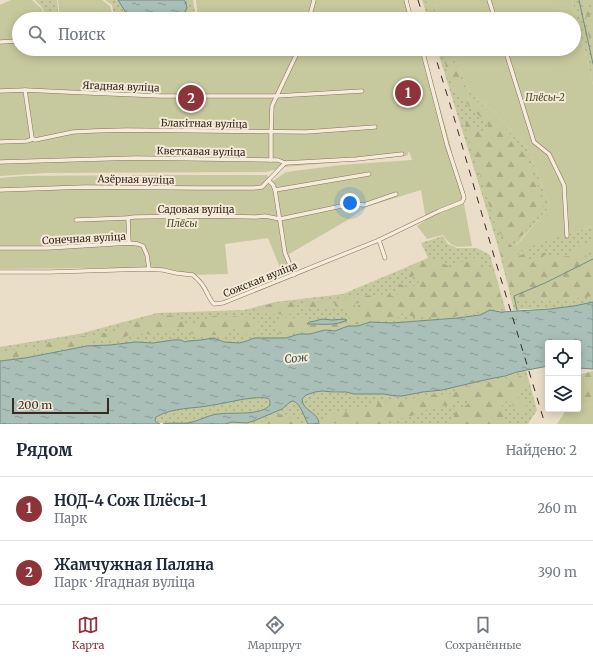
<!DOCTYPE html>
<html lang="ru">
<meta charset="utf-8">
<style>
body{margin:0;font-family:Merriweather,serif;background:#f6f6f7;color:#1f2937}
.controls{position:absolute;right:12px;bottom:12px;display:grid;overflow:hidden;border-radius:4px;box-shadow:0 2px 10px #0003}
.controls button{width:36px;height:36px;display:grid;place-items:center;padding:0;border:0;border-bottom:1px solid #e0e1e3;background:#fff;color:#1f2937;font:20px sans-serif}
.scale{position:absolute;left:12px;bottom:10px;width:97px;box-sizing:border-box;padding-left:4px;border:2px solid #372a21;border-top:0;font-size:11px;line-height:14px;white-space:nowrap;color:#372a21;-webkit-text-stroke:3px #f3e9d7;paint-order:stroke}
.you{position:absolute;left:350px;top:203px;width:14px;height:14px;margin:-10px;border:3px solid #fff;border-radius:50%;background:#1a73e8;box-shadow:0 0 0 6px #1a73e833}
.badge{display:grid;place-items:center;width:26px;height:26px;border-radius:50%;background:#8f333a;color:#fff;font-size:13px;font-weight:700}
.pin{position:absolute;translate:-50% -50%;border:2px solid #fff;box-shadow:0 1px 4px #0006}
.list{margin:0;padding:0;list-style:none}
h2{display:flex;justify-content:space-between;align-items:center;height:52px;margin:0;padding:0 16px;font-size:17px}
h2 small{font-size:13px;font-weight:400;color:#747a83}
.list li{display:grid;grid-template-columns:26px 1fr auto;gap:12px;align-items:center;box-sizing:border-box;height:64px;padding:0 16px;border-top:1px solid #e0e1e3}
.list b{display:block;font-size:15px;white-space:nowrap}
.list p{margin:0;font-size:13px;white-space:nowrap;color:#747a83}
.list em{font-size:13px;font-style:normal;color:#747a83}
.icon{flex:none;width:22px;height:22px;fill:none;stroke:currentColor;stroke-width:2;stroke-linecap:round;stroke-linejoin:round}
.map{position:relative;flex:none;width:593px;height:424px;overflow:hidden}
.search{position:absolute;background:#fff;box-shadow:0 2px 10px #0003;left:12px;right:12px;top:12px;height:44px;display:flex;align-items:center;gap:10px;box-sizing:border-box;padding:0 14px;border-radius:22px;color:#747a83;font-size:15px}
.sheet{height:180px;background:#fff}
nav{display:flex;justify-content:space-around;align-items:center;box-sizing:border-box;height:56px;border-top:1px solid #e0e1e3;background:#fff;font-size:11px;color:#747a83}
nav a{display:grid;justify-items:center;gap:2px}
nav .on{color:#8f333a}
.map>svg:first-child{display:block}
.grass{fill:url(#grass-dots)}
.forest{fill:url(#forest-firs)}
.garden{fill:#c6c89d}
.water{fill:url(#water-ripples);stroke:#708d84}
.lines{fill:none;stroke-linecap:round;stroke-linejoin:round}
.stream{stroke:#708d84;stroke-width:1}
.minor-casing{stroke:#85715e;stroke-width:4.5}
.minor{stroke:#f6ecdb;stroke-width:3.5}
.rail{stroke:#372a21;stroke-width:1;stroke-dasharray:7 7;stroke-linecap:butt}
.labels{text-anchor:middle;stroke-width:4;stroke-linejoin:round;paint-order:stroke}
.street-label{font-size:10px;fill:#372a21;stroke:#f3e9d7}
.park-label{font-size:10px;font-style:italic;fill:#4a5229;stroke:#f3e9d7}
.water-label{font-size:11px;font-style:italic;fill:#315551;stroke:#f3e9d7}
</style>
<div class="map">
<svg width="593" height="424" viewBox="0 0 593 424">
<defs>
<pattern id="grass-dots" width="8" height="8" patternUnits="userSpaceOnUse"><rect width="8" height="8" fill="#c6c89d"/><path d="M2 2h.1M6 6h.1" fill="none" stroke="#abac87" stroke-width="1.8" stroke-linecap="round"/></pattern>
<pattern id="forest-firs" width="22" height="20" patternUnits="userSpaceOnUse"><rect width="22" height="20" fill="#c6c89d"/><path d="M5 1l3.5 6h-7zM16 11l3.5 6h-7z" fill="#abac87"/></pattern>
<pattern id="water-ripples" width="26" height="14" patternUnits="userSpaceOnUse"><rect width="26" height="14" fill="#a9bfb7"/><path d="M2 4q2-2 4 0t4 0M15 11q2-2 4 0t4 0" fill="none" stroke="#8a9b94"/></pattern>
</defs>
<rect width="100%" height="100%" fill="#ebdec8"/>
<g class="grass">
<path d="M35,0H57L59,19H45L43,9Z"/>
<path d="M105,0H193L196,19H115L112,5Z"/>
<path d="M422,0H433L439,19H428Z"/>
<path d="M572,0H593V85Z"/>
<path d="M437,49H450L469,90L493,111L527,147L550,206L516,245L573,233L593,226V302C568,311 540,307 514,310L497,243Z"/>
<path d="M443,236L448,244L457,248H477L490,255L506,311L490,310L480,315L451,318L392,323L370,322L358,326H348L335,331L325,330L310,334H299L286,338H254L247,341L239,343L224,342L214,338L201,340L188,341L185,342L181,340H173L153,343L136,342L110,345L87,346L25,358L0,361V347L79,334L157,313L244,310L275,302L343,294L428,258L421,243Z"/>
<path d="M526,370L537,410L528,424H319V421L316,416L306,408L302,402V399L304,396L315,392L322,391L336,393L343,392L354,394H384L395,396L442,390L489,379L505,376L514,373Z"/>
<path d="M264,398C269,399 272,402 269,407C252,415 234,412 216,414C207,416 199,421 189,423C183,424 177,423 170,423C164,423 157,424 155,419C165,407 200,408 215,405C231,402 247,397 264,398Z"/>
<path d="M293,401C301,404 304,417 308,424H225L232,422L247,423L256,420L282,409L290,402Z"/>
</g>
<g class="forest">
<path d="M426,0H431L437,19H431Z"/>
<path d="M583,0H587L593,33V35L591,37H589L588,33L586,13Z"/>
<path d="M441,49H447L465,86L470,95L495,117L520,145L524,152L543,198V204L540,213L522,235L519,238L515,240H511L507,239L503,237L496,228L465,126L467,121L469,120C475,124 475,133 483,133L488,129V126L487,122L471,109L452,84L448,75Z"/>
<path d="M502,239C511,242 513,249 519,255H522L527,251L530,252L531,254C529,257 527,258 529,262L532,263L536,260L539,255L548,251L549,253L543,256L544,258L552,255L560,257L569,256L578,249L580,245L582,243L592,245V248C589,251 584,252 587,258L590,259L593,251V296L563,300L539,299L529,300H524L516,297L513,294L510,287L498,245L499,241Z"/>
<path d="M474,258H477L479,259L480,266L481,268L490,269L494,272L503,306L502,309L489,310L474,314H461C452,320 441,317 430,317C425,317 420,318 414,317C409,316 405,313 399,314L397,317L398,318H403L404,319L402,320C398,320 394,321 389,321C383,320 376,318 370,319C364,320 360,325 354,324C350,323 350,320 350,316L354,313L356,308L360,304L359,299L360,297L363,296L387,294L395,297L398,295L396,287L397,285L400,284C406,288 412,288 418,284L419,280L417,277L415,275L410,278L407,275L406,272L409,267L430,259L439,261L450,267L454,268L461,262L467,261Z"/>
<path d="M351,297L356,298L357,301V303L353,306L354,311L353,313C349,312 349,310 346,308C342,306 339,308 335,306L334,301L336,299Z"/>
<path d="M328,299L331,300L332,304V306L330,308L309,309L307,308L305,306L306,302L309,300Z"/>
<path d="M294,302L297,303C296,317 286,314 277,314C270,315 266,315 261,311V308C270,302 284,302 294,302Z"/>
<path d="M167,315C170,316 173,315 176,317C180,319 181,323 186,324C195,326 202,320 210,317C217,314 252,317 258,321L260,326L258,331C247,339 243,332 233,329L230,330L228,334L223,335H197L186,331L178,329L168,333L161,332L152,334H137L129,335L118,340H98L86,344L44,353L40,352L37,348V346L40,344L84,336H94L102,333H115L118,331L121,327L124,325L152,316Z"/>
<path d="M283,317L291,319L299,317L305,318L307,321L306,325H308L347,323L348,324L347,326L333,330L325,329L308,333L298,332L284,335L279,333C276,328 277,320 283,317Z"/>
<path d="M24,348H34L36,350V352L34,354L0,360V352Z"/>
<path d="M593,371V403L578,408V375Z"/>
<path d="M513,375C522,375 530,379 526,388L519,391L517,395L518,398L524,401L527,408L526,411L520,412L515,410L511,401C505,400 500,405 502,412C502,414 505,416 505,418C506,421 504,422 502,424H449C455,420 453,414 457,409L464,407L469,403L468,400L464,398L461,399L448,405L431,408L414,415L380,424L323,423L325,418L332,414L349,410L364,408L378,403L389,401L406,400L429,395L451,394L474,384L486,382L500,381Z"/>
<path d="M284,414C289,415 289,418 293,420C296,422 298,422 301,424H258L270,416L275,415Z"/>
</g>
<g class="garden">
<path d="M11,0H32L42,9L43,19H19V49H424L448,136L464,204L472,246C456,247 453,249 443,235L427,239L417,226L426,220L421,190L366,207L346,221L289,254L294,270L283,275L268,238L225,244L228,274L193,275L166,268L149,269L96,268L0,269V178L23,176L139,175H267L273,181L286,172L341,165L412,160L409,151L407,156L285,167L266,172L46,173L0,176V5Z"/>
<path d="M58,0H102L110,6L113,19H60Z"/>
<path d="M196,0H408L412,19H198Z"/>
<path d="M433,0H572L593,85V226L573,233L564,235L519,251L516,246L550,206L527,147L493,111L469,90L450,49H574V19H439Z"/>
<path d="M593,403V424H557L566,410L578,409V408Z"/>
</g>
<g class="water">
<path d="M118,0H184L186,3L187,8L184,13L177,17H170L159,16L154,19H131L128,16Z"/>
<path d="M593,302V369L578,368V343H548V366L517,372L505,376L489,379L442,390L423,392L402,396H395L384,394H354L346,392H333L322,391L315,392L306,395L302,399C302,411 319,412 319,424H308C304,417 301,404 293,401L290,402L282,409L256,420L247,423L232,422L225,424H163C172,422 180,424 188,423C199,421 208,415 218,414C232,412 261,416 270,405C270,401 270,399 266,398C262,397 257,398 253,398C240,399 227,403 213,405C194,409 173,407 156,417L155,420L156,422L160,424H0V361L25,358L87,346L110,345L136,342L153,343L173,340H181L185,342L188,341L201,340L214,338L224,342L239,343L247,341L254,338H286L299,334H310L325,330L335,331L348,326H358L370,322L392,323L457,318L480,315L490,310L501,312L550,309L574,306Z"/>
<path d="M322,319L332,320L345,319L347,320C337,326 321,324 309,324H307L309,322L315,321Z"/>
</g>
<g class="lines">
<g class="stream">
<path d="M579,0L593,64"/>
<path d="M517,310L514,296L545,283L593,259"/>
</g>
<defs>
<g id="minor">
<path d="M406,0L411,19"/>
<path d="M489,0L495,19"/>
<path d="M309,19L314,0"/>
<path d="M0,42L19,41"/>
<path d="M505,49L534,142L549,154L564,185L567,236"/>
<path d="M25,90L32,138L35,140L73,132L93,131L126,130L306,132L375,127"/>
<path d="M0,91L25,90L67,92L161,96H276L362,91"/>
<path d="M0,142L27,141L33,139"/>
<path d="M271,160V132L272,106L299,49"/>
<path d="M0,162L136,158L271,160H278L285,163L357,159L402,154"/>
<path d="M269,181L273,185L275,190L285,253L294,275"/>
<path d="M0,190L85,187L197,188H254L262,187L285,163"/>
<path d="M275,190L369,174"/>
<path d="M76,220L128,218"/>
<path d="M379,240L385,258"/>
<path d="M129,243L128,218L134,217L204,216L256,217L265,216L280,219L351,204L364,205L396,194"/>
<path d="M0,248H48L129,243L138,244L143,246L147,255L149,269"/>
<path d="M0,272H50L146,269L163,270L176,273L193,275C199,280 204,286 207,293C210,298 210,300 214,304L223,303L379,240L439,211L462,202L464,198L463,194L447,145L422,49"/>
</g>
</defs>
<use href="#minor" class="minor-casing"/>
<use href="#minor" class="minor"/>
<g class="rail">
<path d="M418,0L424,19"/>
<path d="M433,49L453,114L494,256L545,424"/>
</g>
</g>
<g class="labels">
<g class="street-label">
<text transform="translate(121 86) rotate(2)" y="4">Ягадная вуліца</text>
<text transform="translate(204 123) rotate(1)" y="4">Блакітная вуліца</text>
<text transform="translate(201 151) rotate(1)" y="4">Кветкавая вуліца</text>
<text transform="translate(136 179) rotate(1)" y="4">Азёрная вуліца</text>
<text x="196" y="213">Садовая вуліца</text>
<text transform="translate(84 238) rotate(-3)" y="4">Сонечная вуліца</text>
<text transform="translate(260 279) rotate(-22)" y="4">Сожская вуліца</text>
</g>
<g class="park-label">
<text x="545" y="101">Плёсы-2</text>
<text x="182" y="227">Плёсы</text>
</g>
<g class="water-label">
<text transform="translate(296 358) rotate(-5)" y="4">Сож</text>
</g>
</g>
</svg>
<div class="controls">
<button><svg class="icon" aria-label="locate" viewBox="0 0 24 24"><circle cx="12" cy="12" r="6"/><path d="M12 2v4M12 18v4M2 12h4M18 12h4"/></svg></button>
<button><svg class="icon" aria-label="layers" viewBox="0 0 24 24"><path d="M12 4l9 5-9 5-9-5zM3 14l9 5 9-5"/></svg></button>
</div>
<div class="scale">200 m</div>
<div class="you"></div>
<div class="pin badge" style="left:408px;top:93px">1</div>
<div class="pin badge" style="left:191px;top:98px">2</div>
<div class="search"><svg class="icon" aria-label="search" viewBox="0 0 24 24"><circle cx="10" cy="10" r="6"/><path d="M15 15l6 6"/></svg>Поиск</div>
</div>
<section class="sheet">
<h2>Рядом<small>Найдено: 2</small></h2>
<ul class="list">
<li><span class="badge">1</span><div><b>НОД-4 Сож Плёсы-1</b><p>Парк</p></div><em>260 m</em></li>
<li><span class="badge">2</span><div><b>Жамчужная Паляна</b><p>Парк · Ягадная вуліца</p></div><em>390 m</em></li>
</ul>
</section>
<nav>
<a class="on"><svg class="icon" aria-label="map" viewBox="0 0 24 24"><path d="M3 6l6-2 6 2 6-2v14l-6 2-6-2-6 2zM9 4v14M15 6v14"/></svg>Карта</a>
<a><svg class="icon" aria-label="directions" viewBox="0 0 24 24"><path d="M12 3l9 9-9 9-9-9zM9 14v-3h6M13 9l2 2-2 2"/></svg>Маршрут</a>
<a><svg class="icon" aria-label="saved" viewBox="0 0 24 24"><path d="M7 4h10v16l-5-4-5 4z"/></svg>Сохранённые</a>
</nav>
